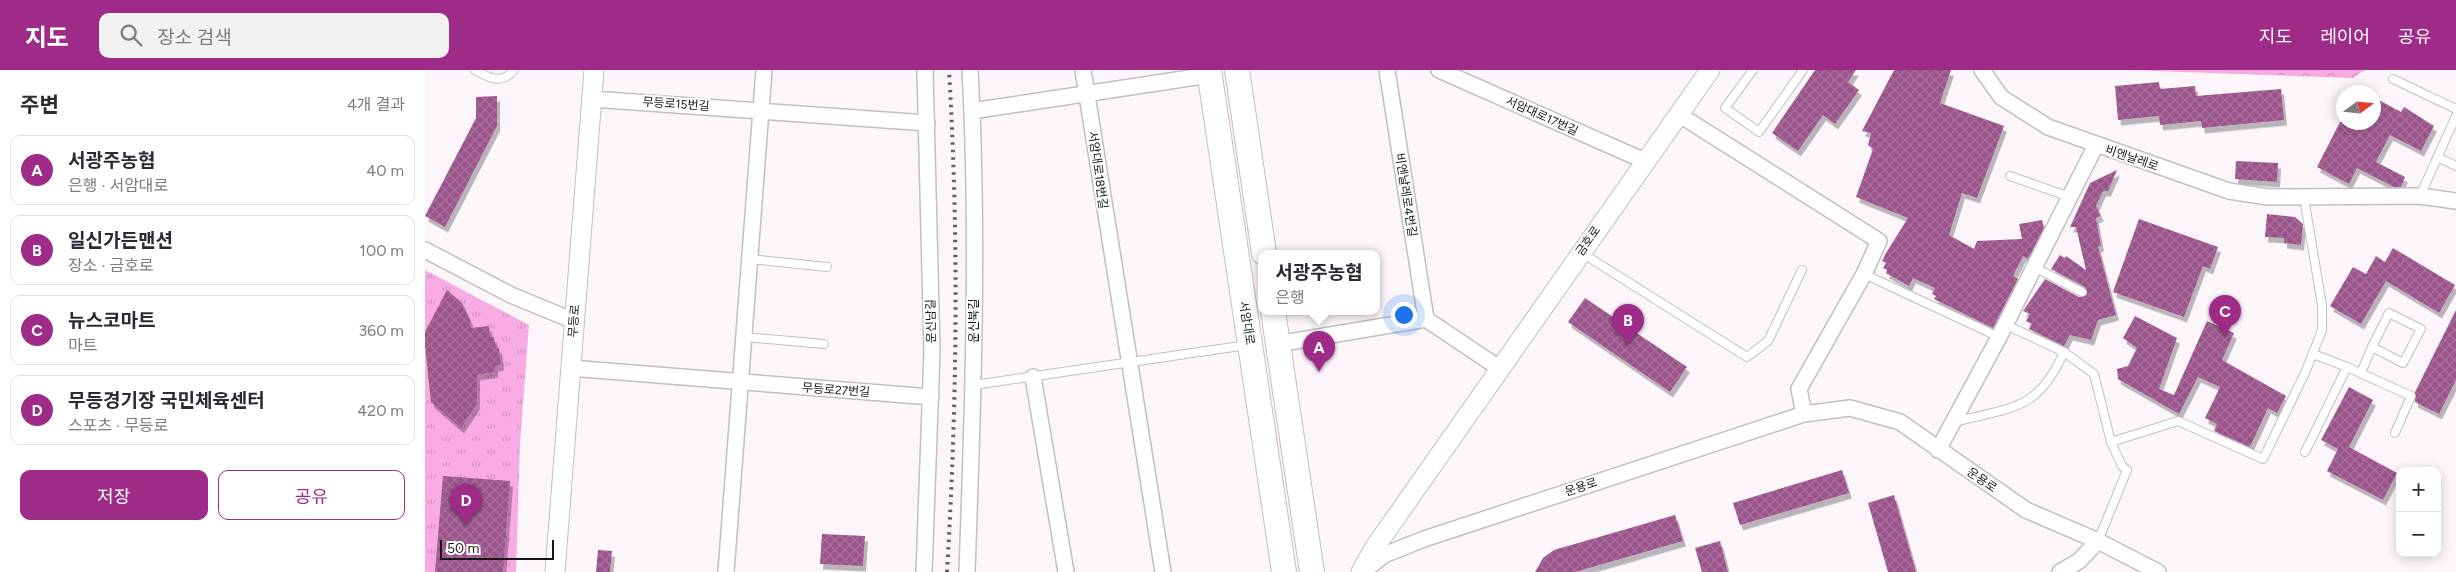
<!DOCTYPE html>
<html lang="ko">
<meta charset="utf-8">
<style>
body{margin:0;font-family:Figtree,"Noto Sans KR",sans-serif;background:#f2f2f3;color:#2b2b33}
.controls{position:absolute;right:15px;bottom:15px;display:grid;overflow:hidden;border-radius:10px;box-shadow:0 2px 12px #0003}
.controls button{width:45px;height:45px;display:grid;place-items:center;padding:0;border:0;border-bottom:1px solid #e1e1e2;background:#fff;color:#2b2b33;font:25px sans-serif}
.compass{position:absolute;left:1911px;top:15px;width:45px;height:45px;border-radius:50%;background:#fff;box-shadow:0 2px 12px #0003;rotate:75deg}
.scale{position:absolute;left:15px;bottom:12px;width:114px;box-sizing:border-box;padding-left:5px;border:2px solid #171516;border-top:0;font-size:14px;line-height:18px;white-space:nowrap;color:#171516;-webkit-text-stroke:4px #fff;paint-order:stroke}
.you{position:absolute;left:978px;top:244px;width:18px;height:18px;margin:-12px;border:4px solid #fff;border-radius:50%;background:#1a73e8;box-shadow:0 0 0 8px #1a73e833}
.badge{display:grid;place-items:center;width:32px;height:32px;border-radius:50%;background:#9d2b87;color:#fff;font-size:16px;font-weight:700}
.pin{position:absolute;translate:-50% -41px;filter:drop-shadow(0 1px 2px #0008)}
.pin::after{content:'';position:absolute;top:26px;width:18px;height:15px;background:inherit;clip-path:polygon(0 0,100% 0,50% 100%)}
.popup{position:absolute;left:833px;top:180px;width:122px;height:65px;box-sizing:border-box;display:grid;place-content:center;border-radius:10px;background:#fff;filter:drop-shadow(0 1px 4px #0005);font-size:16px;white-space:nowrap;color:#7c7c81}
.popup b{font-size:19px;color:#2b2b33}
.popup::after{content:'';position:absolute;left:50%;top:100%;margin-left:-10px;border:10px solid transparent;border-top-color:#fff}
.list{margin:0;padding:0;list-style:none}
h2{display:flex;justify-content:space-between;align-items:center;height:65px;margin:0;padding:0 20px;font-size:21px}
h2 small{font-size:16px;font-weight:400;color:#7c7c81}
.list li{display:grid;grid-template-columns:32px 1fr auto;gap:15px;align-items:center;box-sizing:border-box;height:70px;margin:0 10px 10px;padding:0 10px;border:1px solid #e1e1e2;border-radius:10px}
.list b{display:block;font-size:19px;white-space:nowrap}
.list p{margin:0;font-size:16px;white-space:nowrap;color:#7c7c81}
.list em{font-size:16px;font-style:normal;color:#7c7c81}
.actions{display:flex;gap:10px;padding:15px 20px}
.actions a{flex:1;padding:11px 0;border:1px solid #9d2b87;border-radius:10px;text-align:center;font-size:18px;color:#9d2b87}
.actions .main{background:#9d2b87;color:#fff}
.icon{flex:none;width:28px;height:28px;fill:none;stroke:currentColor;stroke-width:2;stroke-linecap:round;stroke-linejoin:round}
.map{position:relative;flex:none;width:2031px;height:502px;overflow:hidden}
header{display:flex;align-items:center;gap:30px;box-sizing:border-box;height:70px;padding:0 25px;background:#9d2b87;color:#fff}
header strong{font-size:24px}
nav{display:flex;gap:28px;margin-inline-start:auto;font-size:18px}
.search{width:350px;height:45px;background:#f2f2f3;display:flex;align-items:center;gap:12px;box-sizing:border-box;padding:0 18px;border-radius:10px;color:#7c7c81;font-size:19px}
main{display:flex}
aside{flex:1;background:#fff}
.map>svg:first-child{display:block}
.forest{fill:url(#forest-crowns)}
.park{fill:url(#park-tufts)}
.building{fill:url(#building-cross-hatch);filter:url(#shadow)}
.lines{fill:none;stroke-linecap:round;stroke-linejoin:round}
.service-casing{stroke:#c3bec2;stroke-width:10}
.minor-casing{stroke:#c3bec2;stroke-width:18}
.tertiary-casing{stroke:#c3bec2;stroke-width:21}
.primary-casing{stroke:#c3bec2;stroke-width:26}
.service{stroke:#fff;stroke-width:8}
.minor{stroke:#fff;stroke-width:15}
.tertiary{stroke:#fff;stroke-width:19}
.primary{stroke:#fff;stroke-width:24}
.rail{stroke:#646062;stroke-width:4;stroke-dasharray:2.5 5;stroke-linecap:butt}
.labels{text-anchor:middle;stroke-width:4;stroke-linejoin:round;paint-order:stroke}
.street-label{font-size:12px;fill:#171516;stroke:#fff}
</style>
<header>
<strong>지도</strong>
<div class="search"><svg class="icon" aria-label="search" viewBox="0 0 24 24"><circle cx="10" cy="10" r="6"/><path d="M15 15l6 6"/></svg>장소 검색</div>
<nav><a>지도</a><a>레이어</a><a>공유</a></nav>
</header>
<main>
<aside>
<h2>주변<small>4개 결과</small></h2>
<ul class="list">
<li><span class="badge">A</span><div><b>서광주농협</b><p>은행 · 서암대로</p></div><em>40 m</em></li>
<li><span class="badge">B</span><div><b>일신가든맨션</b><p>장소 · 금호로</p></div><em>100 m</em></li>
<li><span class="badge">C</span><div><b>뉴스코마트</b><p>마트</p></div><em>360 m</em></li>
<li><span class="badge">D</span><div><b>무등경기장 국민체육센터</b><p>스포츠 · 무등로</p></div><em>420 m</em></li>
</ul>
<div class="actions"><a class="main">저장</a><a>공유</a></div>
</aside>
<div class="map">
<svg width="2031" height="502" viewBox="0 0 2031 502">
<defs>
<pattern id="forest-crowns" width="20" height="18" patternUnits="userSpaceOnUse" patternTransform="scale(1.25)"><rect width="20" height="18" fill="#f8abe3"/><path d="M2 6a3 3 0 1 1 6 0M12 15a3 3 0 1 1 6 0" fill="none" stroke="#d492c2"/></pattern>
<pattern id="park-tufts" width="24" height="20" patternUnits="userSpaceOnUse" patternTransform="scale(1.25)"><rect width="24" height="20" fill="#f8abe3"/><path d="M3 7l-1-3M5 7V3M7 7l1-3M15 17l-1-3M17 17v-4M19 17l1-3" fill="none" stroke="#d492c2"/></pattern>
<pattern id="building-cross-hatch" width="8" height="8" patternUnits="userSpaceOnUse" patternTransform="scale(1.25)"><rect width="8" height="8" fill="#9c528b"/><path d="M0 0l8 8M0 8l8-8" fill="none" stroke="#a57199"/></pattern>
<filter id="shadow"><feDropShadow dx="3" dy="5.5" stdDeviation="0" flood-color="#0004"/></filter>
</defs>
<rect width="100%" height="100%" fill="#fcf6fa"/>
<path class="forest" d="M1702,0H1940L1928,8Z"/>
<path class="park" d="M0,200L104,255L95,374L91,502H0Z"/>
<g class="building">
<path d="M1390,0H1431L1423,12L1434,20L1410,54L1398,45L1373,81L1347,63Z"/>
<path d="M1469,0H1526L1515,33L1579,56L1552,128L1537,123L1524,165L1549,179L1552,171L1597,169L1594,154L1617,150L1619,158L1603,189L1598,186L1588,206L1593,209L1568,258L1509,229L1511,226L1507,224L1510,218L1488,208L1484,216L1461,203L1462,200L1458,198L1461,193L1457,191L1461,183L1483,148L1431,127L1448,79L1443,75L1446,63L1437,61Z"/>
<path d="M1734,12L1735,19L1770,16L1771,26L1856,19L1859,50L1777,58L1776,51L1735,55L1734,46L1693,50L1690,16Z"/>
<path d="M72,26V56L20,157L0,146L51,48V27Z"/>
<path d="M1948,27L1976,42L1979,37L2009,56L1996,81L1965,65L1951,92L1980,107L1976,117H1969L1932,98L1924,114L1892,97L1915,52H1948Z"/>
<path d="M1811,91L1853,93L1852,112L1810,109Z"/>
<path d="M1692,100L1683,121H1678L1671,136L1676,146L1671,148L1676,176L1673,177L1691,245L1673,250L1666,270L1645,265L1639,276L1604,259L1607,254L1601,251L1605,244L1598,241L1620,209L1654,227L1662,225L1660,217L1626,199L1635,185L1640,188L1641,186L1661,200L1651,157H1645L1665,113Z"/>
<path d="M1842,144L1870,147L1878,154L1876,175L1859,173V168L1840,167Z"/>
<path d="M1714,149L1793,177L1785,199L1778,196L1759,247L1688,222Z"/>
<path d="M1968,178L2030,215L2014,243L1961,211L1936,254L1905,236L1928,197L1941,204L1951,186L1960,192Z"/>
<path d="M22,220L37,233L45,250L46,258L64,256L65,267H69L71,278H74L76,295L70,296V302L52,305V334L36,358L6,332L0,276V262Z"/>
<path d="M1160,228L1262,297L1245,322L1143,252Z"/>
<path d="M2031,240V310L2014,344L1990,332V322Z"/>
<path d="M1710,246L1752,268L1734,319L1749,325L1782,251L1809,263L1797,290L1861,326L1852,343L1843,338L1825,377L1789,361L1792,354L1780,348L1795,317L1773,307L1754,344L1693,309L1692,299L1703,296L1712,278L1698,268Z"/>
<path d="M1924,317L1948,330L1924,377L1972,403L1958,430L1902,401L1913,379L1896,370Z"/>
<path d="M1417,400L1424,423L1315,455L1308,433Z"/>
<path d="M18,406L85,411L78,502H10Z"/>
<path d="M1469,425L1491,502H1463L1443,433Z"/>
<path d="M1250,445L1258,471L1150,502H1110L1118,488L1129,480Z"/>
<path d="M397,464L440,466L438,496L395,494Z"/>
<path d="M1295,471L1303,502H1277L1270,478Z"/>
<path d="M173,480L187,481L185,502H171Z"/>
</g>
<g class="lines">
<defs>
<g id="service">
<path d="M50,0C64,8 77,15 89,0"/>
<path d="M1328,0L1300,38L1334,62L1378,0"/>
<path d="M1968,9L2031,39"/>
<path d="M2014,88L2031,96"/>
<path d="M1585,106L1645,127"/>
<path d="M1995,126L2031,46"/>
<path d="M1157,183L1322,287L1343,271L1377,200"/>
<path d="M325,189L402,197"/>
<path d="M1609,197L1657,222"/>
<path d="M1439,204L1574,267"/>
<path d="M1964,243L1996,259L1978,293L1947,277Z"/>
<path d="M1581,255L1639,282L1669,304L1686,372L1697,396L1702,400L1673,471"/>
<path d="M319,267L399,274"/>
<path d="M1888,284L1922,297"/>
<path d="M1936,303L1947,277"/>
<path d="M549,315L822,275"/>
<path d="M1530,352C1587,337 1613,341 1639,282"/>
<path d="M1686,372L1753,351L1838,389L1880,303L1897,260V235L1879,128"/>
<path d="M1880,382L1922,297L1986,326L1970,363"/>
</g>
<g id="minor">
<path d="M658,0L738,502"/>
<path d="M962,0L1001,249"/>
<path d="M1014,0L1220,91"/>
<path d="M1557,0L1576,27L1623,57L1804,121L1843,127L1995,126L2031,131"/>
<path d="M167,29L502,53"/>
<path d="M547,41L784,5"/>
<path d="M1253,44L1454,171L1439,204L1374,319L1379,344"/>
<path d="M0,180L86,225L149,251"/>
<path d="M1001,249L1074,298"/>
<path d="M852,274L1001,249"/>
<path d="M145,298L506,327"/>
<path d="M608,307L641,502"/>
<path d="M1513,380L1574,267L1671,75"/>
<path d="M939,501L959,485L999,469L1379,344L1425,338L1475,352L1601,440L1673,471L1733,502"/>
<path d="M301,502L339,0"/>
<path d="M499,502L507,282L500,0"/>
<path d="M542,502C548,335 554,167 545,0"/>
<path d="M1635,502L1654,491L1673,471"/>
</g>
<g id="tertiary">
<path d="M130,502L169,0"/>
<path d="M936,502L950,477L1285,0"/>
</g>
<g id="primary">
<path d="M784,0L859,502"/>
<path d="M812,0L839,183"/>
<path d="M848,241L887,502"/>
</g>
</defs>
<use href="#service" class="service-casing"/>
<use href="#minor" class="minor-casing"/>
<use href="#tertiary" class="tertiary-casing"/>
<use href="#primary" class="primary-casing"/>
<use href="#service" class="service"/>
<use href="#minor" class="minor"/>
<use href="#tertiary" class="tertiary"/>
<use href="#primary" class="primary"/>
<path class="rail" d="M522,502C532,334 534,168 524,0"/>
</g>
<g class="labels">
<g class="street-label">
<text transform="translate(251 34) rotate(4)" y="4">무등로15번길</text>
<text transform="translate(1117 46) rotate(24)" y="4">서암대로17번길</text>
<text transform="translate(1707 88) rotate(19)" y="4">비엔날레로</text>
<text transform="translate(673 100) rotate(82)" y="4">서암대로18번길</text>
<text transform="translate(981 125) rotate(81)" y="4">비엔날레로4번길</text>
<text transform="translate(1163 171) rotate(-55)" y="4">금호로</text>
<text transform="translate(149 251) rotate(-86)" y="4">무등로</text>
<text transform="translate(506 251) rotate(-91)" y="4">운신남길</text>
<text transform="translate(549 251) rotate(-90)" y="4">운신북길</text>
<text transform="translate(822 253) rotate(81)" y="4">서암대로</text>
<text transform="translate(411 320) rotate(4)" y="4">무등로27번길</text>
<text transform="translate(1557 410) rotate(34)" y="4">운용로</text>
<text transform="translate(1156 417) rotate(-18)" y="4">운용로</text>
</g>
</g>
</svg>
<div class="controls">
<button>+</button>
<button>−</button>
</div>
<svg class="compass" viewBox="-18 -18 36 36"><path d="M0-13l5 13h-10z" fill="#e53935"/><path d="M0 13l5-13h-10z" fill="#7c7c81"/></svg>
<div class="scale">50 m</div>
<div class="you"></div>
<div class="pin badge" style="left:894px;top:302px">A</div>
<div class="popup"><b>서광주농협</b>은행</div>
<div class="pin badge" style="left:1203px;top:275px">B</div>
<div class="pin badge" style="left:1800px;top:266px">C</div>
<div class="pin badge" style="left:41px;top:455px">D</div>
</div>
</main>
